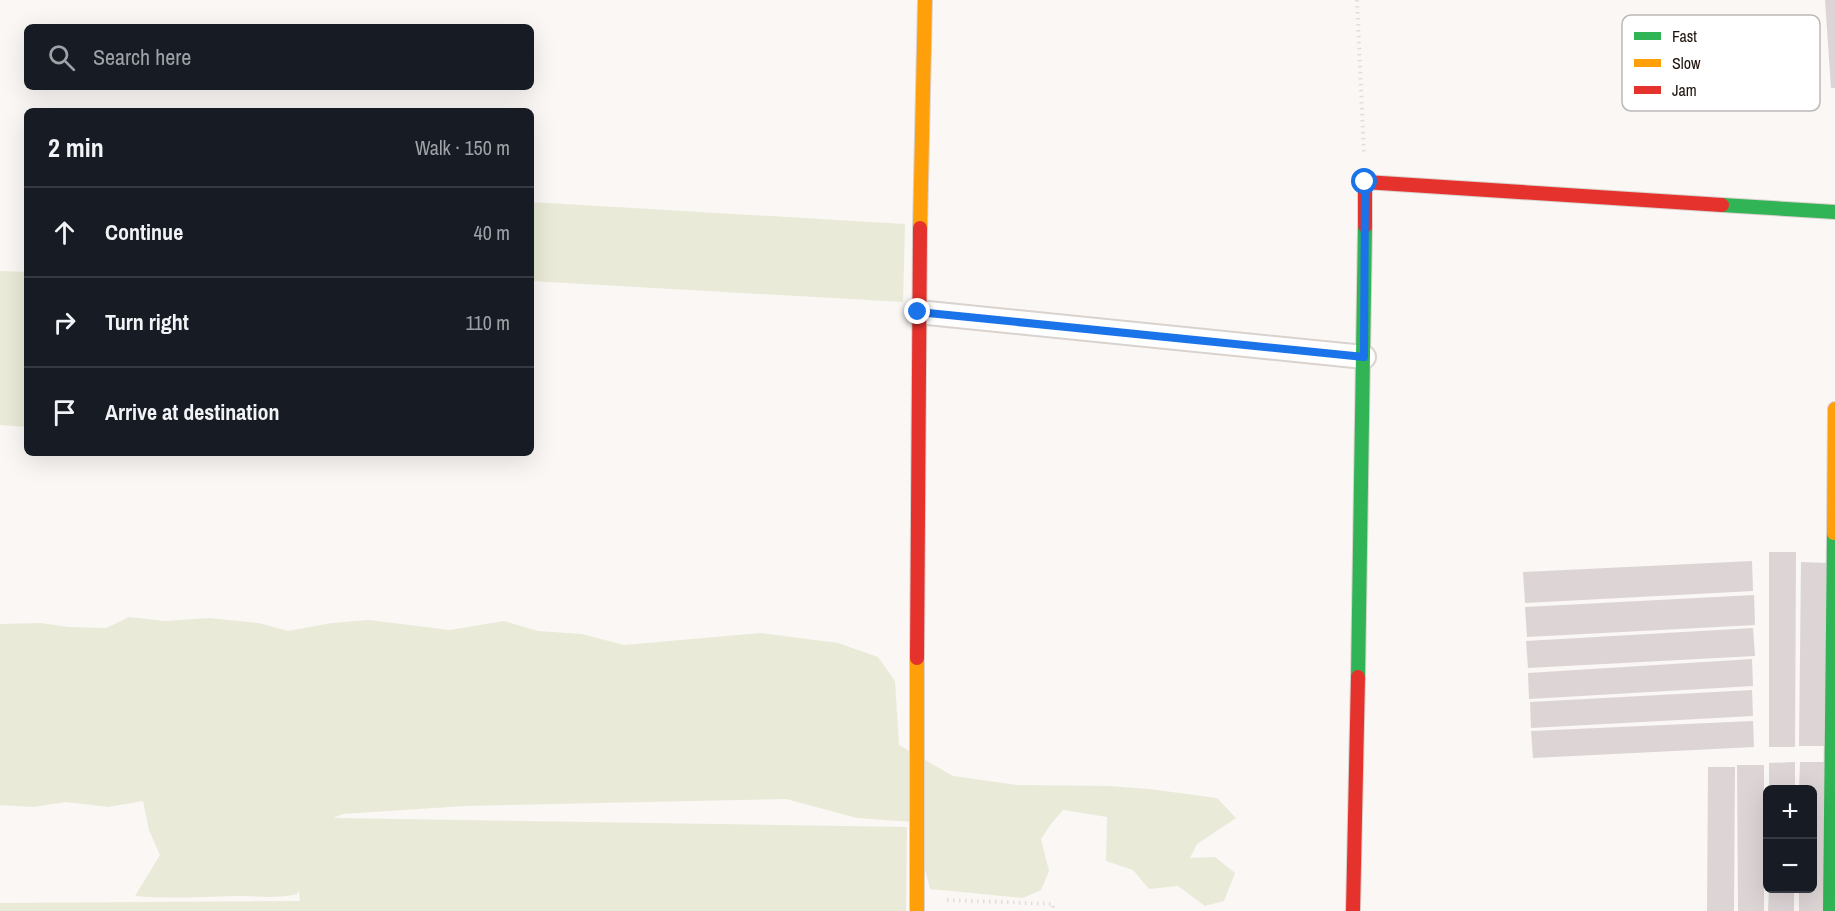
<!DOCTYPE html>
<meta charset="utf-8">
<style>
body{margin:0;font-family:"Archivo Narrow",sans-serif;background:#20242c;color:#f1f3f6}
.controls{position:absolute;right:18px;bottom:18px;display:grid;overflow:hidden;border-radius:9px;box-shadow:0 6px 24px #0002}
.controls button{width:54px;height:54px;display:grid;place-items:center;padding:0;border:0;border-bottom:2px solid #363941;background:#171b24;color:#f1f3f6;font:30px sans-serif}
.stop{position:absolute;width:18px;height:18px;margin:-14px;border:4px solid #1a73e8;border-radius:50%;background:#fff}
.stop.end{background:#1a73e8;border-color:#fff;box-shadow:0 2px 6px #0008}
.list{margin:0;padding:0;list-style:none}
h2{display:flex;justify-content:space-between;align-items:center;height:78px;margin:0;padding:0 24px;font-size:26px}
h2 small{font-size:20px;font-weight:400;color:#9ea1a6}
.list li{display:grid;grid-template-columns:39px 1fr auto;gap:18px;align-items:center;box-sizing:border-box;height:90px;padding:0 24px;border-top:2px solid #363941}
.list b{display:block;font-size:22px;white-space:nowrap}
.list em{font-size:20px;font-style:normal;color:#9ea1a6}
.icon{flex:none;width:33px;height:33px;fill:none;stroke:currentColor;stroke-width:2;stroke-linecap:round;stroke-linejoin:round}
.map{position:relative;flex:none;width:1835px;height:911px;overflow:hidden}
.search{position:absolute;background:#171b24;box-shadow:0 6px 24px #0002;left:24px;top:24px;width:510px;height:66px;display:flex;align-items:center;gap:15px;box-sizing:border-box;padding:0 21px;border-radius:9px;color:#9ea1a6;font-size:22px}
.panel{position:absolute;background:#171b24;box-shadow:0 6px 24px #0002;left:24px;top:108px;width:510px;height:348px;border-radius:9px}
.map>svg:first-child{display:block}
.green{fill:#eaead8}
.building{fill:#ddd4d6}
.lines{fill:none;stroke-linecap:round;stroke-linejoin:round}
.street-casing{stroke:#dad2cd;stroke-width:26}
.fast-casing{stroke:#dad2cd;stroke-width:16}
.slow-casing{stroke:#dad2cd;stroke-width:16}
.jam-casing{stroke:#dad2cd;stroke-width:16}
.path{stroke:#e0dede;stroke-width:4;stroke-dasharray:1.5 4.5;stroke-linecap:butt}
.street{stroke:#fefefe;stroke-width:22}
.fast{stroke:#30b455;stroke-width:14}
.slow{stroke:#ff9f0a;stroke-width:14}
.jam{stroke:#e5322d;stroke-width:14}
.route{stroke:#1a73e8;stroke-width:8}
.key{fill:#fff;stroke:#bcb8b6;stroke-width:1.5}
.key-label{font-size:16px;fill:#1e130c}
</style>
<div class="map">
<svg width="1835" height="911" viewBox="0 0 1835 911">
<rect width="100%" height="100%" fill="#faf7f5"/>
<g class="green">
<path d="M531,202L905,224L903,302L531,281Z"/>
<path d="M0,271L27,272V427L0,425Z"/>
<path d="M129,617L165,621L209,618L259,623L288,631L332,623L369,620L450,630L504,621L538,631L582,634L624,645L761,633L838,643L878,657L895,681L899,745L953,776L1017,785L1109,786L1149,789L1217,798L1236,818L1197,844L1190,858L1215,857L1235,873L1224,901L1205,906L1178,886L1149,889L1133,870L1106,861L1107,817L1063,810L1051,824L1041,839L1049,871L1041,890L1023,898L930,889L913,822L857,818L786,799L464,806L343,814L333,818L907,827L906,911H0V903L300,901L299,891L297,894C276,899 259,896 237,896C203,897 169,899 135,896L160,855L149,830L143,801L108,807L66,802L33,807L0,805V624L40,623L69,627L106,628Z"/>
</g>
<g class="building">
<path d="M1825,0H1835V88H1831Z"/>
<path d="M1769,552H1796L1795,747H1769Z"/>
<path d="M1752,561L1753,591L1525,603L1523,572Z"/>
<path d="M1801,562L1827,563L1826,746H1799Z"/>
<path d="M1754,595L1755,625L1527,637L1525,607Z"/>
<path d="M1753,628L1755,656L1528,668L1526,641Z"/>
<path d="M1752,659L1753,686L1529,699L1528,673Z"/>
<path d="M1752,690L1753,716L1531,728L1530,702Z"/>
<path d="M1753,721L1754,747L1533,758L1531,731Z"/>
<path d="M1795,762V790H1769V763Z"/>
<path d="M1800,762H1825L1824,911H1799V888H1812V790H1799Z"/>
<path d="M1737,765H1764V911H1738Z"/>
<path d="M1708,767H1735L1734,911H1707Z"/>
<path d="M1769,888H1794V911H1768Z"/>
</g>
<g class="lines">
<defs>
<path id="street" d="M918,312L1364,357"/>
<g id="fast">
<path d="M1722,205L1835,212"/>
<path d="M1358,677L1365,226"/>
<path d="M1830,911L1834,533"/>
</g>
<g id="slow">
<path d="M920,228L925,0"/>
<path d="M1834,533L1835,409"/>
<path d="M917,911V658"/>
</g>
<g id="jam">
<path d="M1365,226V182L1722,205"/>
<path d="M917,658L920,228"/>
<path d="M1353,911L1358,677"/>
</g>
</defs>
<use href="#street" class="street-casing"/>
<use href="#fast" class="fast-casing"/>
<use href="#slow" class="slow-casing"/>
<use href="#jam" class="jam-casing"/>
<g class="path">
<path d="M1357,0L1364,154"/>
<path d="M947,900L1053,904V911"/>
</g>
<use href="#street" class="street"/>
<use href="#fast" class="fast"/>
<use href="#slow" class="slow"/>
<use href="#jam" class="jam"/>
</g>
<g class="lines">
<path class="route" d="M918,312L1364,357L1365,182"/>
</g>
<rect x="1622" y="15" width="198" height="96" rx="9" class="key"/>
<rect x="1634" y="32" width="27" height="8" fill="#30b455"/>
<rect x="1634" y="59" width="27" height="8" fill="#ff9f0a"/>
<rect x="1634" y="86" width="27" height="8" fill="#e5322d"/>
<g class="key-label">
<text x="1672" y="42">Fast</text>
<text x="1672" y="69">Slow</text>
<text x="1672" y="96">Jam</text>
</g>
</svg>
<div class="controls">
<button>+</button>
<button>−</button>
</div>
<div class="stop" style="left:1365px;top:182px"></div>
<div class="stop end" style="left:918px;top:312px"></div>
<div class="search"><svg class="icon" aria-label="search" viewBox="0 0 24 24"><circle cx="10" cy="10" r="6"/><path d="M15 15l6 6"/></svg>Search here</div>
<section class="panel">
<h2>2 min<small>Walk · 150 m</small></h2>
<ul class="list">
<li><svg class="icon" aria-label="ahead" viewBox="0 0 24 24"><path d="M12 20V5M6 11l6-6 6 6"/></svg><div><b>Continue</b></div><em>40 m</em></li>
<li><svg class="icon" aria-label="right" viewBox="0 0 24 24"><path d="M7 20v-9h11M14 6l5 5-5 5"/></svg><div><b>Turn right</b></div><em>110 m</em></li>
<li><svg class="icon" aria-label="arrive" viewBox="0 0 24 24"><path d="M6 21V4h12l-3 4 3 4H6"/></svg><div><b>Arrive at destination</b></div></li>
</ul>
</section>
</div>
